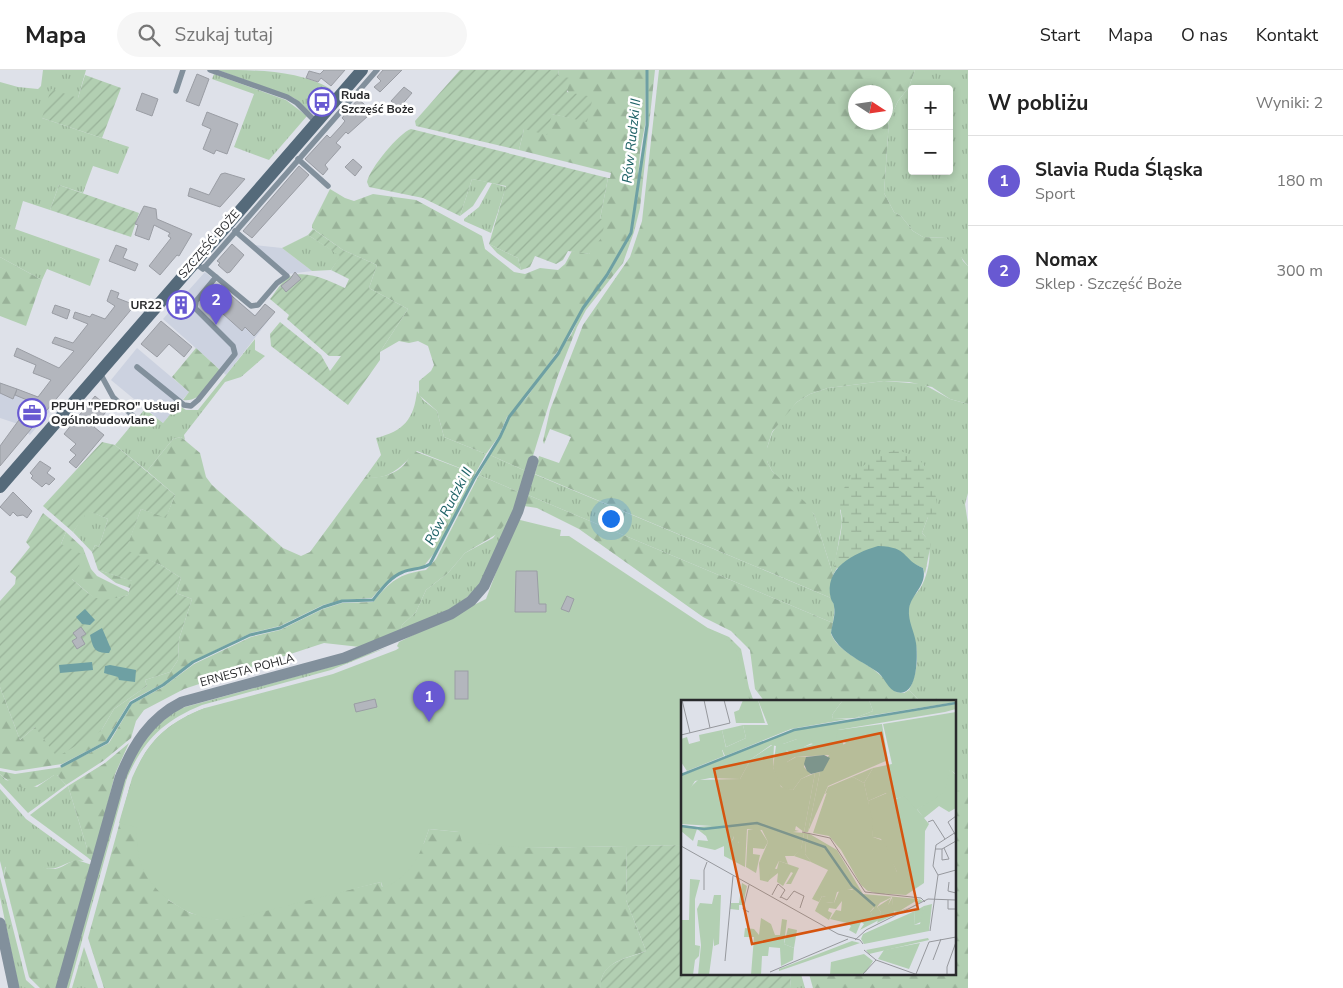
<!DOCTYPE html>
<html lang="pl">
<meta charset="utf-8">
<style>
body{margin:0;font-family:"Nunito Sans",sans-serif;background:#f6f6f6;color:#222}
.controls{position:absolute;right:15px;top:15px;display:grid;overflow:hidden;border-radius:5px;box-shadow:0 2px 8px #0003}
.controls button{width:45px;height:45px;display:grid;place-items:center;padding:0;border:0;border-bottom:1px solid #e0e0e0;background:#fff;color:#222;font:25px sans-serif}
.compass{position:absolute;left:848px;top:15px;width:45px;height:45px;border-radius:50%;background:#fff;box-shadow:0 2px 8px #0003;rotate:102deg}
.you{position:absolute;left:610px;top:448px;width:18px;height:18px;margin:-12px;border:4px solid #fff;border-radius:50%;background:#1a73e8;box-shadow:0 0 0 8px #1a73e833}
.badge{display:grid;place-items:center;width:32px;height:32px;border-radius:50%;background:#6859d2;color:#fff;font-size:16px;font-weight:700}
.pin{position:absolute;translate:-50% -41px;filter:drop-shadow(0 1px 2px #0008)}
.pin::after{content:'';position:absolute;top:26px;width:18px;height:15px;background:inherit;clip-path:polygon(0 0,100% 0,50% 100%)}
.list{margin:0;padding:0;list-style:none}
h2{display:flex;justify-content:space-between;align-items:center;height:65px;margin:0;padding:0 20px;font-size:21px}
h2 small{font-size:16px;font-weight:400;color:#767676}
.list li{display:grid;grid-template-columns:32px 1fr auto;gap:15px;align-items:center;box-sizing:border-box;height:90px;padding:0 20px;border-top:1px solid #e0e0e0}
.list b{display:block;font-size:19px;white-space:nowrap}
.list p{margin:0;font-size:16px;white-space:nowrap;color:#767676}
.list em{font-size:16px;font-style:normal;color:#767676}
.icon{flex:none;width:28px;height:28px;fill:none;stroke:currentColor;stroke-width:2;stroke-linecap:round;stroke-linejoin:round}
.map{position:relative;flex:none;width:968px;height:918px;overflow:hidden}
header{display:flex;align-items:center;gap:30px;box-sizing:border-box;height:70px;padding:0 25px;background:#fff;border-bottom:1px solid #e0e0e0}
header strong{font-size:24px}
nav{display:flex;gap:28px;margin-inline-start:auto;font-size:18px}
.search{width:350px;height:45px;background:#f6f6f6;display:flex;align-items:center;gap:12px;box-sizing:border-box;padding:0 18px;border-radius:28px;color:#767676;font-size:19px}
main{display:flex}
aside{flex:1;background:#fff}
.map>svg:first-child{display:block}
.built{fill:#ccd2e0}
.grass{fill:url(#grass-tufts);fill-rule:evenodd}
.forest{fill:url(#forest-firs);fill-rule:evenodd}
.wetland{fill:url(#wetland-marsh)}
.garden{fill:url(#garden-furrows)}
.pitch{fill:#b2cfb2}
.water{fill:#6ea0a3}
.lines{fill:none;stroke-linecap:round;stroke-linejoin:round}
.stream{stroke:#6ea0a3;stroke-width:3}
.building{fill:#b3b6bd;stroke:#9a9da4}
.lane{stroke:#82909c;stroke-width:5.5}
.street{stroke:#82909c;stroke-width:11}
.secondary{stroke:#556a7a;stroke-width:12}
.labels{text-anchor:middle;stroke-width:5;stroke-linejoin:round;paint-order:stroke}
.poi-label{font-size:12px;font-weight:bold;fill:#292a2c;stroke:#fff;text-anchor:start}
.street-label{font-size:12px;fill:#292a2c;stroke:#fff}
.water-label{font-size:14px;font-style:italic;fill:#1e6266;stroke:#fff}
.inset-river{fill:none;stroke:#6ea0a3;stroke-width:2.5}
.inset-road{fill:none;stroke:#96989d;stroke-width:1}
.view{fill:#d5540f;fill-opacity:0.15;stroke:#d5540f;stroke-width:2.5}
.inset-edge{fill:none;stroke:#292a2c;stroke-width:2.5}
</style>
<header>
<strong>Mapa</strong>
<div class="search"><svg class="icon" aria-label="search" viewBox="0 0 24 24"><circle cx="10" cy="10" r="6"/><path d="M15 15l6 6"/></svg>Szukaj tutaj</div>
<nav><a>Start</a><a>Mapa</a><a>O nas</a><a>Kontakt</a></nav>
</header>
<main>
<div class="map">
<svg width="968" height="918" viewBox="0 0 968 918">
<defs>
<pattern id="grass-tufts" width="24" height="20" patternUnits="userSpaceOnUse" patternTransform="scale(1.25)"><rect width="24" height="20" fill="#b2cfb2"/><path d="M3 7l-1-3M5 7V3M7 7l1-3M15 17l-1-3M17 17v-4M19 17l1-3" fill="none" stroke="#99b299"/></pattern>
<pattern id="forest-firs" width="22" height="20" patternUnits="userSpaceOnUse" patternTransform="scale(1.25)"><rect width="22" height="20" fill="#b2cfb2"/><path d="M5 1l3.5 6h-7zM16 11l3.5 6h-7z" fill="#99b299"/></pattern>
<pattern id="wetland-marsh" width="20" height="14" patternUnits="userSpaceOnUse" patternTransform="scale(1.25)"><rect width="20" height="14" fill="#b2cfb2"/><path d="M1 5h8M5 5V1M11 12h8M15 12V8" fill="none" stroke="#99b299"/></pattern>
<pattern id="garden-furrows" width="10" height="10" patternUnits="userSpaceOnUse" patternTransform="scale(1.25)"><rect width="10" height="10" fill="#b2cfb2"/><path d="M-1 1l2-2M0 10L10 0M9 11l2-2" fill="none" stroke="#99b299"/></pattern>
</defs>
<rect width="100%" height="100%" fill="#dee1e9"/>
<g class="built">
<path d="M254,175L282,178L312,201L288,204Z"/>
<path d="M205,202L255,245L265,234L275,242L226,305L163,249Z"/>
<path d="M137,278L189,322L163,353L111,310Z"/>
<path d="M0,313L45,329L54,336L30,365L18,354L0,348Z"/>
</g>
<g class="grass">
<path d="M43,0H86L78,28L42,48L129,77L118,104L93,96L83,123L59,115L50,140L23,131L15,159L100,189L90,216L47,199L42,210L0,187V12L18,17L38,19L41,16Z"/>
<path d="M218,0C256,0 299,0 331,19L325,23L310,42L294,28Z"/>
<path d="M915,0H968V196L946,168L923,167L913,161L901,146L894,142L884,123L889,50L898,31L909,17ZM912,19H949V101H912Z"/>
<path d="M214,4L286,30L307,46L269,90L234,77L254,24L212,9Z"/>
<path d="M472,109L488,112L473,136L460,146Z"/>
<path d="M492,113L506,117L491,163L464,151V149L479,137Z"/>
<path d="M308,165L341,186L331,200L312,201L282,178Z"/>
<path d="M489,174L518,188L521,200L497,183Z"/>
<path d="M255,269V280L265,286L241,307L225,312L184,365L185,370L181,367L173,369L147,401L115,375L145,339L163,353L178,335L186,340H198Z"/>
<path d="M884,311L923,314L950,329L968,334V423L965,434L968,454V721H954V632H921L909,620C917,605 919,586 915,571C912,558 905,547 910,533C912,527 918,522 921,517C929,503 935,474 922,463L928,447L930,410L923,394L840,440L842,452L833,505L814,444L772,401L767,391V378L772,363L782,348L797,332L810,324L828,318Z"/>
<path d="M417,321L423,330L437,341L444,367L486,384L475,404L417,381C403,394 388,413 366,406L381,385L376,368C404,361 414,349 417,321Z"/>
<path d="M490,385L528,402L521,423L479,405Z"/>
<path d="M534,404L831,528L835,536L833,553L528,425Z"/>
<path d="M87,440L108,449L99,477L95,475L92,482L73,462Z"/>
<path d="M511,446L482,515L449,542L401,562L402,555L416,542L426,520L448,503L465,483L493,468Z"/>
<path d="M388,577L331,600L202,635C163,651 144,670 127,708L69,918H65L123,708L148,663L178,639L330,597Z"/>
<path d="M0,704L6,710L37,717L54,705H57L66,715L28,743L0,713Z"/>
<path d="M68,716L87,778V787L30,745Z"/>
<path d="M0,719L26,749L84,791C61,788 58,809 32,792L5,797L4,807L0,791Z"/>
<path d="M0,807L26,910L35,918H19L0,827Z"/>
<path d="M84,877L98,918H72Z"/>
<path d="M791,904H801L805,918H790Z"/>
</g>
<g class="forest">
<path d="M559,0H646L645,55L640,82L637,125L630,163L606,205L582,238L569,265L526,326L507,347L499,366L486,384L444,367L437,341L419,325V311L431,301L434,295L428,276L418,271L409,273L399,271L380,282L408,239L369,218L377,195L343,180L312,158V155L330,119L345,128L354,131L373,124L416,130L482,166L485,179L514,202L525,204L540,198L558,200L565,194L572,181L589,184L604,149H600L608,108H610L611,103L519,80L524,59L552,44L587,51L558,6Z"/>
<path d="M648,0H655L640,138L634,162L623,193L586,240L577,257L557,308L528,402L490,385L509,347L527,327L571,265L583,239L608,206L631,164L638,125L642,82L648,55Z"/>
<path d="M659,0H915L909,17L898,31L889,50L884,123L894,142L901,146L913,161L923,167L946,168L956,174L963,191L968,196V334L950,329L932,317L909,312L884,311L828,318L810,324L797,332L772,362L767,378V391L772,401L805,432L814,444L833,505L831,528L535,404L539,386L559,393L571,367L550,359L544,374L543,371L550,340L583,255L630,187L642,151ZM856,22H886V52H856Z"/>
<path d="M0,187L42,210L26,256L0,246Z"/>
<path d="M196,278L220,300C211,312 200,333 183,330L189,322L172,307Z"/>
<path d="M181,367L200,383L206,407L212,415L283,478L301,486L310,482L366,406C379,410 395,404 404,395C408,390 410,385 414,381L475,404L436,481L423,497C397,501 389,508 372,528L342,530L323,535L280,556L251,563L193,591L162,614L130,631L106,671L62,694L16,701L0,698V617L20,670L35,657L101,661L114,639L147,616L145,610L170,602L178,590L179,569L192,529L176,523L181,508L161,495L125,481L141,439L166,447L175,425L147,401L173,369Z"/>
<path d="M479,405L521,423L511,446L497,464L465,483L448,503L426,520L416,542L402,555L401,562L360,577L324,573L184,619L144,640L136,651L131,668L103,691L66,715L57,705H54C31,721 23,724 0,704V701L15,704L62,697L109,673L132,634L163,617L194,594L251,567L280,560L323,539L342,533L373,532C391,511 398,504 426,500L436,489Z"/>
<path d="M528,425L833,553L831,564C840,584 864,590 879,604C885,609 890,616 896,622L904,623L909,620L921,632H765L755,619L750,580L731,561L703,547L579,459L537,438L524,436Z"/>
<path d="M66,462L83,478L91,499L97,506L129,522L128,525L108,531L95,529L72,509L61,474Z"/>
<path d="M98,500L133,511L130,518L116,513Z"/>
<path d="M708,558L729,567L741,579L749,618L754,632H749Z"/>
<path d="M205,638L168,830L190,843L219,850L381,812L382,817L424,773L429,759L459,762L529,778L627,776L626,830L646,881C627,888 599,892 601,918H104L88,868L132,708C148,671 168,652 205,638Z"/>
<path d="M129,673L115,704L93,792L87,787V778L68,716L105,693Z"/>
<path d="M968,720V918H813L809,904H954V721Z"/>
<path d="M14,783C30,785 38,800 55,799C63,798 69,791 77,790L92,795L57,918H40L29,907L4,807L7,788Z"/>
</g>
<path class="wetland" d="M895,380C904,382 917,385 923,394C932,407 939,431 937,447H928L922,463L931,473L925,504L923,498L916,495L837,498L833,505C834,488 841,470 842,452C842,444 839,437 841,429C845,403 872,388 895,380Z"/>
<g class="garden">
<path d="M460,0H559L558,6L570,8L567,22L593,27L587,52L552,44L547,65L524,59L519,80L416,56L415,51Z"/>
<path d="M85,5L121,18L102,68L42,48L51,19L78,28Z"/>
<path d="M411,59L608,108L600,149H605L602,167L589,184L568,181L563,190L556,194L535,186L530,197L521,200L518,188L489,174L506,116L472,109L460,146L423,128L369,117L367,112C370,98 399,63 411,59Z"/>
<path d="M59,115L139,143L131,167L50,140Z"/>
<path d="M313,159L343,180L377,195L369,218L408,239L380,282V290L348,335L271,276L270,264L280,252L321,285L330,301L341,286H329L287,249L289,245L270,229C275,223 279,215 285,210C301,196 329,211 345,218L349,209L331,200L340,186L308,165Z"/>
<path d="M102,372L115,375L175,425L166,448L141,439L126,480L161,495L181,508L176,523L192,529L179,569L178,590L170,602L145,610L147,616L114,639L101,661L57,687L35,657L20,670L0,617V531L15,514L16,507L10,502L30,477L26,472L43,443L66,462L61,474L84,485L72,509C96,530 96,534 128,525L132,511L98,500L92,482L95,475L99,477L108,449L88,441L73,462L43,436Z"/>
<path d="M682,775V904H791L790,918H601C599,891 627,889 646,881L626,830L627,776Z"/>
</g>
<path class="pitch" d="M516,449L561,460L560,466H569L735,576L750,632H682V775L529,778L462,772L459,762L429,759C420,786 410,807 383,818L381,812L242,847C235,848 227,850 219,850C186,848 147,821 139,788C137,778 137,767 136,757L119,753C136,694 144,662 205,638L333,604L396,580L399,578L397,576L399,572L486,529Z"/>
<g class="water">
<path d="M878,476C910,477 901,489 923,498C928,515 911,524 909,539C908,552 914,560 916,573C918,586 918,632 894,621C886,616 884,606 876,601C860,590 839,582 831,563C832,555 836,544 834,536C834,533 832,532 831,529C823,498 854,483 878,476Z"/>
<path d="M85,539L95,550L90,555L82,554L76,547Z"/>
<path d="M102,558L111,579L109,583C94,583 93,578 90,565Z"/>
<path d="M92,592L93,600L60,603L59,595Z"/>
<path d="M110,595L136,600L135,612L119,610L118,607L104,603L105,596Z"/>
</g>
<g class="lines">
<path class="stream" d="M62,696L107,672L131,633L163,615L193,592L250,565L280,558L323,537L342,531L373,530C381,520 390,507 403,502C412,498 421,500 430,494L474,409L500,367L509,347L558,284L583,238L607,205L631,163L647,55V0"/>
</g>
<g class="building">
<path d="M324,0H345L331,16L321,8L318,12L306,8L309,1L320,4Z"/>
<path d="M383,0H402L380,22L374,17L381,11L377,7Z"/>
<path d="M197,4L209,9L199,36L186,31Z"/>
<path d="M404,17L412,23L399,38L391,31Z"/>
<path d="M142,23L158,29L152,46L136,40Z"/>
<path d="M358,29L371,40L368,46L348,64L346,62L336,73L341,77L325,95L328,99L323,105L305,89L327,65L330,68L341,56L345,51L342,48Z"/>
<path d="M207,42L238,54L227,84L216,80L214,84L203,79L211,59L202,55Z"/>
<path d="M353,89L362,97L355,106L345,97Z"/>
<path d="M299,96L309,105L252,168L243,161Z"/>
<path d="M225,103L245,109L220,137L188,126L190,118L209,125L221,104Z"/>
<path d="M144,136L156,139L157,149L192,164L179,186L177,185L160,205L149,196L171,168L168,166L170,163L154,155L149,170L135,165L138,155L135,154Z"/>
<path d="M232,174L244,185L230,202L227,203L218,195L220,193L217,191Z"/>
<path d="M116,175L127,179L123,188L138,194L135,201L109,191Z"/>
<path d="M295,202L301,209L286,222L281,216L290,209Z"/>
<path d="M111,220L119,223L117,228L135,235L0,396V376L32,332L15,325L17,319L38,327L51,310L33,303L36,295L14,286L17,278L59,298L74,281L52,273L55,267L73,273L88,254L73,248L75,242L90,247L92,244L105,249L115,236L107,231Z"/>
<path d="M226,221L255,246L265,234L275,242L254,266L245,257L242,261L222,243L219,246L209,237L222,223L223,224Z"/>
<path d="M55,235L70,240L67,249L52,243Z"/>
<path d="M161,251L192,277L184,287L169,274L157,287L141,274Z"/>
<path d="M0,313L17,319L13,329L0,323Z"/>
<path d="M95,326L109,338L94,357L104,365L76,398L69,392L76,385L70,380L76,374L64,364Z"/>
<path d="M40,391L51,398L47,403L55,409L49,415L46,413L42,417L31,408L33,406L30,403Z"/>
<path d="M13,422L32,441L27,448L23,445L17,446L13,442L10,446L0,437Z"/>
<path d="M516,501H537L539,534H546V542H515Z"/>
<path d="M567,526L574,529L569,542L561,539Z"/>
<path d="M81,557L86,564L81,567L85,574L77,579L72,571L77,568L73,563Z"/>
<rect x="455" y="601" width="13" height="28"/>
<path d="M375,629L377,637L356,642L354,634Z"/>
</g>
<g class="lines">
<g class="lane">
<path d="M210,0L287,27L297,33L316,52"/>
<path d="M176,21L183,0"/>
<path d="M298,89L328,116"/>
<path d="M195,193L203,199L377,0"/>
<path d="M204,197L251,236L258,235L277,213L287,206L235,161"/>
<path d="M137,297L184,335L191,336L198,330L235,284L233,276L195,238L196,231L216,207"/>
<path d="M100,303L113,327L133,346"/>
</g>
<g class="street">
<path d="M0,853L14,918"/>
<path d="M61,918L120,708C133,675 150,648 182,632L344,588L451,544L471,531L484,516L518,441L533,391"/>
</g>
<path class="secondary" d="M0,417L362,0"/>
</g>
<defs>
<symbol id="bus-ring" viewBox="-11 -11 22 22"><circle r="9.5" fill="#fff" stroke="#6859d2" stroke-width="1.5"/><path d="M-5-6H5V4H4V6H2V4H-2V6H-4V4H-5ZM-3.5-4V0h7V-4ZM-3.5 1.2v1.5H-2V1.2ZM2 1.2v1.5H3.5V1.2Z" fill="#6859d2"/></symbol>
<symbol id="building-ring" viewBox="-11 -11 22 22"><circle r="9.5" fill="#fff" stroke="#6859d2" stroke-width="1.5"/><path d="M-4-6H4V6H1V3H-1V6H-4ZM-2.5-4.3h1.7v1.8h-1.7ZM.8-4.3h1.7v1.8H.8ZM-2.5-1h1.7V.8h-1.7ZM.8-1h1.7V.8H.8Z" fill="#6859d2"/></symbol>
<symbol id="office-ring" viewBox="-11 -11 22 22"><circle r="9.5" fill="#fff" stroke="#6859d2" stroke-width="1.5"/><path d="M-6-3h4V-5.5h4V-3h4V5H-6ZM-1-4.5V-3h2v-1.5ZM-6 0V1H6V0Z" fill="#6859d2"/></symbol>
</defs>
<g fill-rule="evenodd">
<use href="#bus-ring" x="306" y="16" width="32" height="32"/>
<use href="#building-ring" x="165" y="219" width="32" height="32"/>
<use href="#office-ring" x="16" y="327" width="32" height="32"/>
</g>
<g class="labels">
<g class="poi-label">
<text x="341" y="29">Ruda<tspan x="341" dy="14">Szczęść Boże</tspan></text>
<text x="162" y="239" text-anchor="end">UR22</text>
<text x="51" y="340">PPUH "PEDRO" Usługi<tspan x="51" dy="14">Ogólnobudowlane</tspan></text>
</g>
<g class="street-label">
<text transform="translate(209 174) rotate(-49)" y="4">SZCZĘŚĆ BOŻE</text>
<text transform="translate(247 600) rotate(-15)" y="4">ERNESTA POHLA</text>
</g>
<g class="water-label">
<text transform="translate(631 71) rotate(-84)" y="5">Rów Rudzki II</text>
<text transform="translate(448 436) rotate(-62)" y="5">Rów Rudzki II</text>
</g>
</g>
<g transform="translate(681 630)">
<rect width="275" height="275" fill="#dee1e9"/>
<path d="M77,0H162L151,15L152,19H167L110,29L44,56L41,49L65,38L62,25H87ZM188,0H275V2L174,18L192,11ZM275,4V9L264,12L157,30L163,46L148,55L114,57L106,62L120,74H130L120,79L112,90L103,89L96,82L92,67L95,46L90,45L70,59L59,79L29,78L14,81L7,92L0,96V76L110,31ZM116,39L132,44L106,52L102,44ZM139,72L127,132H123L134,73ZM123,133H127L126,142L123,141L125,142L124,154L130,162L113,156L120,149ZM9,179L19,180L14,199V245L19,246L18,256L14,260L12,275H0V220H8ZM61,183L66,186L62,205H58V210L49,209L50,203H58ZM210,198L207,205L211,198L213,213L235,205L238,199L242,201L196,223L200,212L196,207ZM243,206L242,221L233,225L234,211ZM80,218L90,224L94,235H99L101,219L106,220L103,244L113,248L112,260L100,266L99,248L88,247L87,256H81L80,275H70L73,237H63L64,228L73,229L78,235ZM183,254L192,261L185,272L179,275H149L150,262Z" fill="#b2cfb2" fill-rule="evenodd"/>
<path d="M162,0H188L192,11L174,18L152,19L151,15ZM201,24L207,60L147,86L127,132L139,72L149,53L165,43L155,38L157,30ZM116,39H129L133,42L112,52L102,50V44ZM93,44L92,67L100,87L112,90L120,79L134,73L123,132L115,126L114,130L118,131L112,132L123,133L120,150L113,156H104L107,164L98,161L87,182L79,180L78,163L87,142L81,130L66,129L65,147H61L53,136L50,143L34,150L16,146L17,140L27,141L25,136L16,129L12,141L0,131V125L16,127L31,126L0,124V96L17,80L59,79L70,59ZM192,68L183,83L172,77L144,94L147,87ZM269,69L275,75V108L268,112L258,106L243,118L236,109L260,93ZM206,93L213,100L224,95L248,124L244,131L243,183L225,195L194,193L184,189L216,172L200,139L192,137L187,101ZM127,133L156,150L182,194L238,199L217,212L212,211L211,197L199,203L196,207L200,212L198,220L179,230L183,224L180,222L191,214L188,213L193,208L171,189L156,192L153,203L145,202V197L141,196L138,202L131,199L147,170L130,162L124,154L125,142L130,143L126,142ZM33,195H40L38,244L33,246V238L28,275H17L20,245L16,209L19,203L31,204ZM251,204L248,231L183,244L180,239L182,234L234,211L233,225L239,224L243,206ZM107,228L116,230L113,248L103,244ZM247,238L248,240L188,254L185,250ZM171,241L179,243L98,271V269Z" fill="#b2cfb2"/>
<path d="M115,57H126L123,67L130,74L114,75L108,71L106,62Z" fill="#b2cfb2"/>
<path d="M62,25L65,38L45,47L41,30Z" fill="#b2cfb2"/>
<path d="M62,0H77L84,23H55L53,12L58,10ZM275,12V74L269,70L263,93L235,110L224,96L211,100L205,93L187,101L183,83L192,68L211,64L202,24ZM41,30L45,48L41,50L43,56L6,71L0,62V39L6,37L8,44L19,41L18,35ZM78,128L87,142L83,149L72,148V154L79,155L75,173L65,167L67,130ZM53,136H57V142L65,147L64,167L43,156V144L52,140ZM98,161L118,168L110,184H105L112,173L110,172L102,186L96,182L97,173L87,181L91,168L96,169ZM159,189L173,190L193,207L189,212L191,215L180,222L175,234L168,230L170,226L166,223L149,219L155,210L160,211L161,201L155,209L148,208L147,211L151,213L148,220L134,211L141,196L145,197V202L153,203ZM239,243L228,269L197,259L203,250Z" fill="#b2cfb2"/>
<path d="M172,77L183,83L191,118L192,137L203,141L216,172L215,182L203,194L187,191L180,185L160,150L148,136L132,133L147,89Z" fill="#b2cfb2"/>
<path d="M143,55L149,58L142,71L130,74L126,71L123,64L125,57Z" fill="#6ea0a3"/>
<path class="inset-river" d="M0,75L113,30L275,3M0,126L23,129L76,123L144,147L171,186L194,206"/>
<path class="inset-road" d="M1,0L9,33M23,0L29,28M0,35L49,23L43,0M275,116L267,122L275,136M247,122L252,120L264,139M121,132L149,138L184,192L240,198L244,202M0,146L157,234L179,240L182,244M254,149H261L275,141M261,149V160L268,159L263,148M257,175L252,166L255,145L275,132M257,175L275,170M268,182L267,191L275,193M23,190V170L26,162M91,195L97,184L104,190L99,198M100,197L106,200L113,191L123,196L119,208M267,200V209H275M68,212L62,209L68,185M249,231L257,175M174,240L185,230L247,199L275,200M183,250L195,260L237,275M252,260L260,239M44,261L52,176M89,272L167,239M235,274L248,242L275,237M181,275L195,260M266,275V267L275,242"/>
<path class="view" d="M200,33L237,209L71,244L33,69Z"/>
<rect width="275" height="275" class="inset-edge"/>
</g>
</svg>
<div class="controls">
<button>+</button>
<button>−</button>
</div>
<svg class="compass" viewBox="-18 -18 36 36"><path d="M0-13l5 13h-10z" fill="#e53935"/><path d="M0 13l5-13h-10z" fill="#767676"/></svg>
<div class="you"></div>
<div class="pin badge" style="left:429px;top:652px">1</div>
<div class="pin badge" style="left:216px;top:255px">2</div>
</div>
<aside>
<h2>W pobliżu<small>Wyniki: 2</small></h2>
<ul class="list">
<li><span class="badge">1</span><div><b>Slavia Ruda Śląska</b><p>Sport</p></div><em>180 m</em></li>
<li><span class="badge">2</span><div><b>Nomax</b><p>Sklep · Szczęść Boże</p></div><em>300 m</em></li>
</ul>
</aside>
</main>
